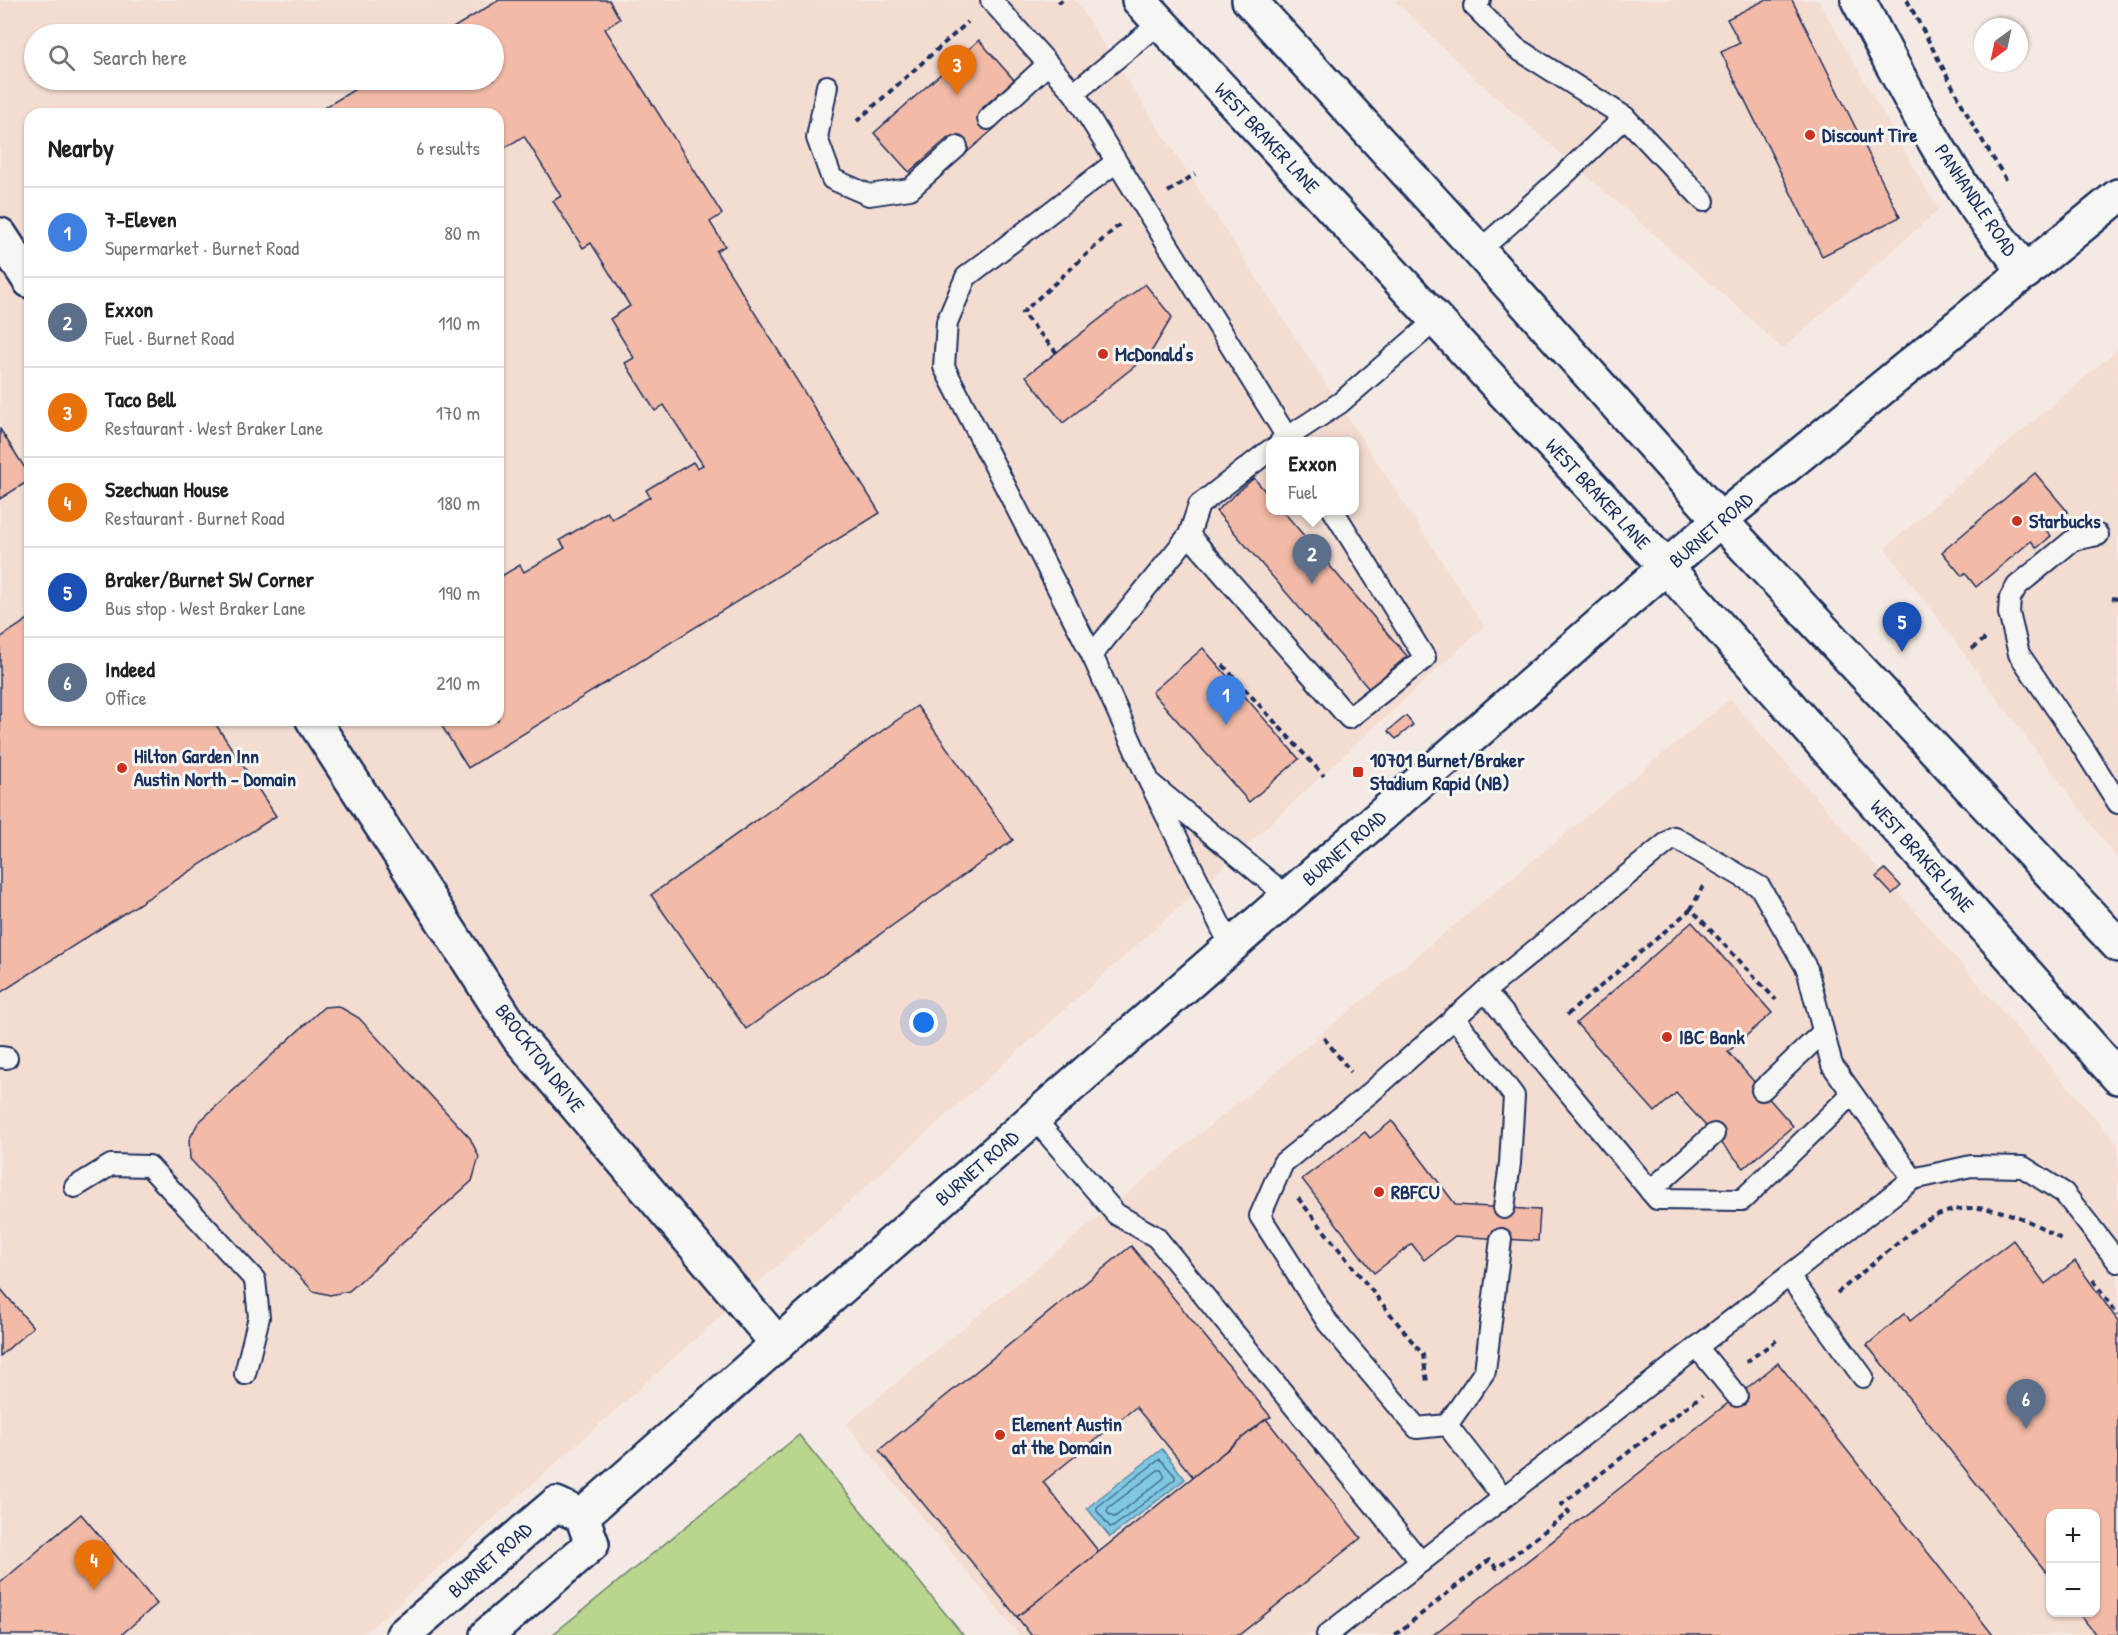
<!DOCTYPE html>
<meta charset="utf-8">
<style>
body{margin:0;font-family:"Patrick Hand",sans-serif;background:#f6f6f6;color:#202124}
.controls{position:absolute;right:18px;bottom:18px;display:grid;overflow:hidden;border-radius:12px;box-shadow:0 2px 4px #0004}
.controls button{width:54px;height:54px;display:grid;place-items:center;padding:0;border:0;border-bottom:2px solid #e0e0e0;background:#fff;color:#202124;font:30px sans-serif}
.compass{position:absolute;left:1974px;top:18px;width:54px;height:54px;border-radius:50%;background:#fff;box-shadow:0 2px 4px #0004;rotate:213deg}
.you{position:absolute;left:924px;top:1023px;width:21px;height:21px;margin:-15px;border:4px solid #fff;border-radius:50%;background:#1a73e8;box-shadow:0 0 0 9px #1a73e833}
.badge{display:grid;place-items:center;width:39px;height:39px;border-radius:50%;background:#c8321e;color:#fff;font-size:20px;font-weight:700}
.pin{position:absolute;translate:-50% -50px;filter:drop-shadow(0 2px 3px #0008)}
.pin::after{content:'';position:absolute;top:32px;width:21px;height:18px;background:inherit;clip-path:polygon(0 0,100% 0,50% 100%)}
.popup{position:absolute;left:1266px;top:437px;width:93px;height:78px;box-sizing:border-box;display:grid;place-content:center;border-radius:12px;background:#fff;filter:drop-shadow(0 2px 4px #0005);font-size:20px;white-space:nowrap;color:#757577}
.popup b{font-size:22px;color:#202124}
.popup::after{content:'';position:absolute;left:50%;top:100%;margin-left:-12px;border:12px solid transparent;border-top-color:#fff}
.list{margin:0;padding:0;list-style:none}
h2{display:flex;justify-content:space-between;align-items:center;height:78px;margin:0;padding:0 24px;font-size:26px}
h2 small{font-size:20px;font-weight:400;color:#757577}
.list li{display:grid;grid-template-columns:39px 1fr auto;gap:18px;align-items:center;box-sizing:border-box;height:90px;padding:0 24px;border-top:2px solid #e0e0e0}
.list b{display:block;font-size:22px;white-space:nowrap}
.list p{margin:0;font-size:20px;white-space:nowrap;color:#757577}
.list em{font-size:20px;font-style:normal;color:#757577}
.icon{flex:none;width:33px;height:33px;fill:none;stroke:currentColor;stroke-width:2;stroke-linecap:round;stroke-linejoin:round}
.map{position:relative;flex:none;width:2118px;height:1635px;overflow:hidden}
.search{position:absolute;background:#fff;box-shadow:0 2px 4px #0004;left:24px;top:24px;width:480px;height:66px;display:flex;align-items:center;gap:15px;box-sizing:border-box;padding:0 21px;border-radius:33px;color:#757577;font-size:22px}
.panel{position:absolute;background:#fff;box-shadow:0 2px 4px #0004;left:24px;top:108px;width:480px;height:618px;border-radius:18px}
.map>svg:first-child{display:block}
.built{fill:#f4dcd1;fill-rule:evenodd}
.green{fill:#bad58c;stroke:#6a8275;stroke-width:1.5}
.water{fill:#80c8e0;stroke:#588bac;stroke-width:1.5}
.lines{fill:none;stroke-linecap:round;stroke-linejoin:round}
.shore{stroke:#436c92;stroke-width:1.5}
.building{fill:#f2baa7;stroke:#1b2f5e;stroke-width:1.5}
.service-casing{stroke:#1b2f5e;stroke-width:24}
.minor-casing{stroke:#1b2f5e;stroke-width:38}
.secondary-casing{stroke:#1b2f5e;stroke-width:38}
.path{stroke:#1b2f5e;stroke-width:4;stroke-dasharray:6 4.5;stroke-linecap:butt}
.service{stroke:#f6f6f2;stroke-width:20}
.minor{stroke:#f6f6f2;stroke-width:33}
.secondary{stroke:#f6f6f2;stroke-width:33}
.poi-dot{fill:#c8321e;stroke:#f6f6f2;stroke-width:2}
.labels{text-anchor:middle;stroke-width:6;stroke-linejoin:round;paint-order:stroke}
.poi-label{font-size:20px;font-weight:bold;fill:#1b2f5e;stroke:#f6f6f2;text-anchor:start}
.street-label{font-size:20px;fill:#1b2f5e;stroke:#f6f6f2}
</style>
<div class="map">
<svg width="2118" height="1635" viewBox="0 0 2118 1635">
<rect width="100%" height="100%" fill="#f5eae3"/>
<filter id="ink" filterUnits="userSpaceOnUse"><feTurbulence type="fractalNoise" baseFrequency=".0167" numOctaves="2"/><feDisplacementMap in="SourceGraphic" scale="12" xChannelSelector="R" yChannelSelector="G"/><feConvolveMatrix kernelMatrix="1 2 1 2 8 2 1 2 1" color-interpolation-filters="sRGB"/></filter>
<g filter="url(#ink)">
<g class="built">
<path d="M0,0H1075L1484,626L1182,905L363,1635H0ZM34,34H494V80H34ZM30,114H498V720H30ZM1270,442H1354V510H1270Z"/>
<path d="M1394,0H1818L1938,210L1782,349L1741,310L1476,80Z"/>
<path d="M2118,349V860L1885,548Z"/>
<path d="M1730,699L2118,1144V1635H1019L846,1424ZM2050,1514H2096V1612H2050Z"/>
</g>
<path class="green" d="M799,1435L963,1635H552Z"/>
<path class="water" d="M1162,1449L1185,1479L1110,1537L1087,1508Z"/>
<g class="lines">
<g class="shore">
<path d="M1160,1459L1175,1476V1479L1113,1527H1110L1097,1511V1507Z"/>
<path d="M1158,1470H1161L1164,1474V1478L1115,1517L1111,1516L1107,1512L1108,1508Z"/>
</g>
</g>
<g class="building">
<path d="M499,0H609L620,19L605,29L722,214L710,222L725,246L716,251L880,513L468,768L438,720H498V578L520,565L524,572L565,548L560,540L607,512L612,519L650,497L646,490L693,462L697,468L703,465L664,405L655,411L625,363L634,358L610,319L630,306L591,243L583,248L553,201L561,196L524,136L498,152V114H314L370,80H494V34H443Z"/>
<path d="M1765,0H1792L1900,217L1822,256L1721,52L1740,43L1727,19Z"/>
<path d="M979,40L1014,80L980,110L996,127L964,155L948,138L909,172L874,133Z"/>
<path d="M1145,284L1172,317L1150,354L1063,423L1026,376Z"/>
<path d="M0,429L30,476V480L0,499Z"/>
<path d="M2035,473L2068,512L2046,530L2051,536L2037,548L2031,541L1976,587L1965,573L1962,576L1942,552Z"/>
<path d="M1254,478L1270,497V510H1282L1407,656L1369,689L1216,511Z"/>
<path d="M30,618V720H213L276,816L0,993V638Z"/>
<path d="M1203,648L1299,759L1249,802L1152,692Z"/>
<path d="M917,706L1013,840L746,1029L651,895Z"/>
<path d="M1406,716L1413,725L1396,739L1388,731Z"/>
<path d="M1885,869L1901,886L1892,894L1876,877Z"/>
<path d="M1692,922L1772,1013L1728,1052L1793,1126L1744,1168L1676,1093L1655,1112L1576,1023Z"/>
<path d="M338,1006L359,1018L470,1138L479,1157L472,1181L349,1291L330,1295L313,1291L190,1159L189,1140L198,1123L324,1007Z"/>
<path d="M1392,1121L1456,1205L1540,1210L1538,1241L1455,1236L1424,1260L1412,1244L1374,1273L1302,1179L1365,1132L1370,1138Z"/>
<path d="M2013,1240L2045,1284L2075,1261L2118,1321V1635H2096L2078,1612H2096V1514H2050V1577L1867,1345L1905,1313L1910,1321Z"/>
<path d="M1131,1246L1271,1417L1266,1419L1193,1477L1136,1407L1043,1482L1099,1552L1017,1617L879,1450Z"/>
<path d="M0,1288L33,1327L0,1356Z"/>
<path d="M1778,1363L1993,1635H1433L1737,1396Z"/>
<path d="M1266,1419L1361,1538L1239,1635H1031L1017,1617Z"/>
<path d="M81,1514L157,1604L121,1635H0V1583Z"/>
</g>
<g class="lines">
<defs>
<g id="service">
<path d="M991,0L1074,93L1290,442"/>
<path d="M1480,0L1474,6L1516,48L1625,117"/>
<path d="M827,86L817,138L832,179L869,195L910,189L957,147"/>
<path d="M1074,93L1160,23"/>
<path d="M988,119L1048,64"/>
<path d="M1116,162L966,277L947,322L944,367L1092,655L1150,783"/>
<path d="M1479,251L1563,176L1625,117L1704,201"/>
<path d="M1280,442L1340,403L1436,320"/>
<path d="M1270,450L1199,505L1189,535L1349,718L1425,658L1333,510"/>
<path d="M2098,535L2073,540L2017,586L2010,598L2009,613L2019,654L2082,746L2118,803"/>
<path d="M1092,655L1189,535"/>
<path d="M1231,947L1150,783L1288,897"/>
<path d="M1485,991L1657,1199L1742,1200L1852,1094"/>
<path d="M1454,1017L1514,1096L1510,1163L1504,1208"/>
<path d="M0,1057L7,1058"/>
<path d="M1762,1090L1823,1032"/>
<path d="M1034,1118L1116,1214L1156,1237L1421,1562"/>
<path d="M75,1187L111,1165L149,1166L255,1280L259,1317L245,1374"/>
<path d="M1650,1191L1714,1134"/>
<path d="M1501,1239L1485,1371L1447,1425L1417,1428L1328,1323L1260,1216L1283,1163L1369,1094L1485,991L1674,837L1760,887L1807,969L1832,1065L1913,1179"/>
<path d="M1789,1276L1863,1377"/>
<path d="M1697,1347L1737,1396"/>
<path d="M1447,1425L1503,1497"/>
<path d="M1327,1635L1913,1179L1971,1166L2023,1167L2064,1193L2118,1262"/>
</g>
<g id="minor">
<path d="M1858,0C1896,71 1932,144 1978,210C1993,231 2010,251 2026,272"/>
<path d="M0,235L30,281"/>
<path d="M313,720L518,1037L778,1344"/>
</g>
<g id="secondary">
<path d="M1139,0L1667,568L2118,1077"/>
<path d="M1249,0L1479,251L1720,520L2118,945"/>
<path d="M582,1516L1034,1118L1720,520L2118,196"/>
<path d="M403,1635L556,1504L582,1516L592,1544L487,1635"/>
</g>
</defs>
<use href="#service" class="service-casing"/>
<use href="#minor" class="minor-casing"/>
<use href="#secondary" class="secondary-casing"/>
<g class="path">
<path d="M1059,0L1060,2L1062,0"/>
<path d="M1907,0L1973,125L2007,181"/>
<path d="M857,121L968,22"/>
<path d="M1168,192L1195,174"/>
<path d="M1057,353L1022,313L1120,224"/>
<path d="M2112,598L2118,599"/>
<path d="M1972,649L1986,638"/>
<path d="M1223,665L1324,776"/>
<path d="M1703,886L1691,909L1776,1000"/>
<path d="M1567,1015L1691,909"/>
<path d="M1324,1038L1351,1072"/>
<path d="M1298,1198L1423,1355L1427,1382"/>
<path d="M2093,1280L2118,1315"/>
<path d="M1837,1293C1857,1277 1877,1260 1898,1243C1907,1236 1916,1226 1927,1220C1974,1195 2019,1213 2061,1239"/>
<path d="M1746,1362L1777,1340"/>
<path d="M1395,1635L1489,1560L1497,1568L1569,1512L1562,1504L1702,1395"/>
</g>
<use href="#service" class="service"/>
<use href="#minor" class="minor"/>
<use href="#secondary" class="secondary"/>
</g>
</g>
<g class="poi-dot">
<circle cx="1810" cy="135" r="6"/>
<circle cx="1103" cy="354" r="6"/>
<circle cx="2017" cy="521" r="6"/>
<circle cx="122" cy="768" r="6"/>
<rect x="1352" y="766" width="12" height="12" rx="3"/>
<circle cx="1667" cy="1037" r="6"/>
<circle cx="1379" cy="1192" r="6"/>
<circle cx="1000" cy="1435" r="6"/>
</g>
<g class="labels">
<g class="poi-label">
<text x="1822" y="142">Discount Tire</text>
<text x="1115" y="361">McDonald's</text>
<text x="2029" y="528">Starbucks</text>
<text x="134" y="763">Hilton Garden Inn<tspan x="134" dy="23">Austin North - Domain</tspan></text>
<text x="1370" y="767">10701 Burnet/Braker<tspan x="1370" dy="23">Stadium Rapid (NB)</tspan></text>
<text x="1679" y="1044">IBC Bank</text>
<text x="1391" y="1199">RBFCU</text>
<text x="1012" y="1431">Element Austin<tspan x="1012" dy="23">at the Domain</tspan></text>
</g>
<g class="street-label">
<text transform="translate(1267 138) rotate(47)" y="7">WEST BRAKER LANE</text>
<text transform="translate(1976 200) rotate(56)" y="7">PANHANDLE ROAD</text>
<text transform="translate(1598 494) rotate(47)" y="7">WEST BRAKER LANE</text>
<text transform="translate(1711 530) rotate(-41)" y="7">BURNET ROAD</text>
<text transform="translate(1344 848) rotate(-41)" y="7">BURNET ROAD</text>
<text transform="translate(1922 856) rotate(48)" y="7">WEST BRAKER LANE</text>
<text transform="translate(540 1058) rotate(52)" y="7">BROCKTON DRIVE</text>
<text transform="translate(977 1168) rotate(-41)" y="7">BURNET ROAD</text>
<text transform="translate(490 1560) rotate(-41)" y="7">BURNET ROAD</text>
</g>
</g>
</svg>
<div class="controls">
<button>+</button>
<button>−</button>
</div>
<svg class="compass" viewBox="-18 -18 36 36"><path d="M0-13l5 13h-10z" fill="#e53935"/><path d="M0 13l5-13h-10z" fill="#757577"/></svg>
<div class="you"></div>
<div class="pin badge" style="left:1226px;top:725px;background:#3f7fe0">1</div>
<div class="pin badge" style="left:1312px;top:584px;background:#5c6f8a">2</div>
<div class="popup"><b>Exxon</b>Fuel</div>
<div class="pin badge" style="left:957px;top:95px;background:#e8710a">3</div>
<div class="pin badge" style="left:94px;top:1590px;background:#e8710a">4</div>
<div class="pin badge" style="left:1902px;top:652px;background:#1a4fb4">5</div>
<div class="pin badge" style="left:2026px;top:1429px;background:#5c6f8a">6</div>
<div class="search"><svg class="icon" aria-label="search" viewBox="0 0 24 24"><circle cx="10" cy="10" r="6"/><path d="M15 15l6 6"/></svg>Search here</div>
<section class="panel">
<h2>Nearby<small>6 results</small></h2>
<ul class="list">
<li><span class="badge" style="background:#3f7fe0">1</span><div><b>7-Eleven</b><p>Supermarket · Burnet Road</p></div><em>80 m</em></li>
<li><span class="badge" style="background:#5c6f8a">2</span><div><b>Exxon</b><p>Fuel · Burnet Road</p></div><em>110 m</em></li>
<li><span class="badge" style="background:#e8710a">3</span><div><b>Taco Bell</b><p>Restaurant · West Braker Lane</p></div><em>170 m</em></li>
<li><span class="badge" style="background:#e8710a">4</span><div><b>Szechuan House</b><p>Restaurant · Burnet Road</p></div><em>180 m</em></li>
<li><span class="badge" style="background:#1a4fb4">5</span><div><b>Braker/Burnet SW Corner</b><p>Bus stop · West Braker Lane</p></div><em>190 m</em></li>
<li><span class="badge" style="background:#5c6f8a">6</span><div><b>Indeed</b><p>Office</p></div><em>210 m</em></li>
</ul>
</section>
</div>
